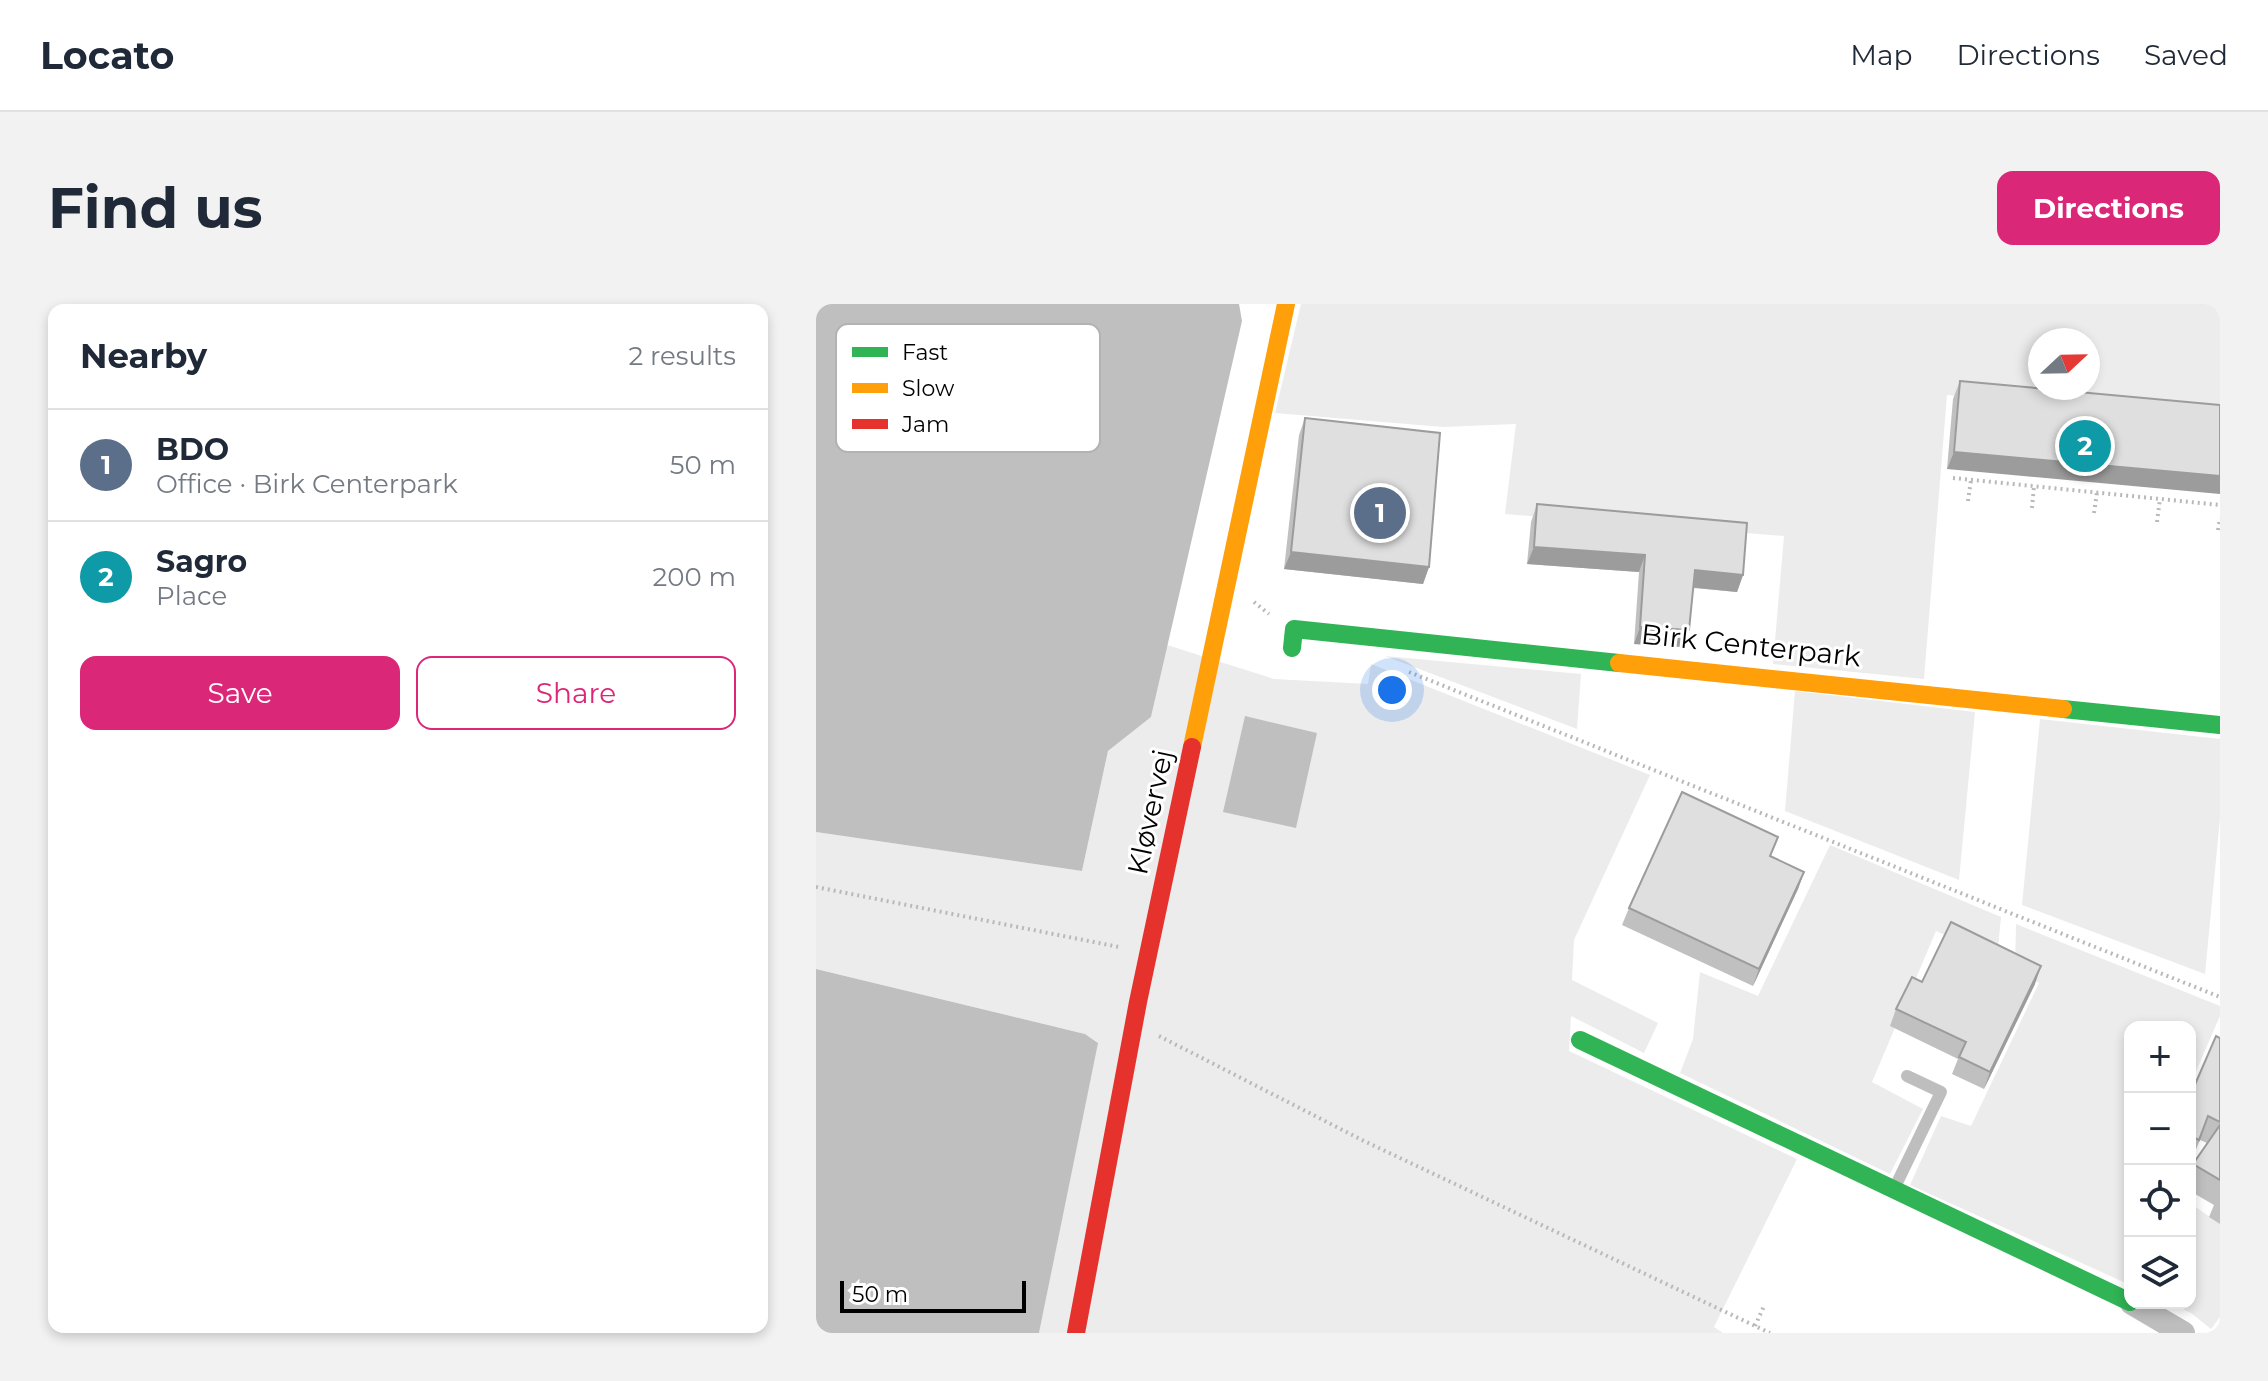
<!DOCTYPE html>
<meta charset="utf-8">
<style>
body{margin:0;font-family:Montserrat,sans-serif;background:#f2f2f3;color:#1f2937}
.controls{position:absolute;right:24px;bottom:24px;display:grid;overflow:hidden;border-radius:16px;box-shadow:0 4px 12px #0003}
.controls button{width:72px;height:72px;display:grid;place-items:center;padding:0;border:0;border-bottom:2px solid #e0e1e3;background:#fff;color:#1f2937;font:40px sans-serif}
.compass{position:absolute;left:1212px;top:24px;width:72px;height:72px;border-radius:50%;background:#fff;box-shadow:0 4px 12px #0003;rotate:68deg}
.scale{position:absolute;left:24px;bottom:20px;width:186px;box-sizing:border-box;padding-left:8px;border:4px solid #000;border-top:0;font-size:22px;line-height:28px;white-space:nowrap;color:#000;-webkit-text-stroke:6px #fff;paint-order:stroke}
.you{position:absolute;left:576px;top:386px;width:28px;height:28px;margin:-20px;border:6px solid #fff;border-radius:50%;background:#1a73e8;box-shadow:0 0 0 12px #1a73e833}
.badge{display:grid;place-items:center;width:52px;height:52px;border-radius:50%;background:#db2777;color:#fff;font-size:26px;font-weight:700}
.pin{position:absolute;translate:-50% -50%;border:4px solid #fff;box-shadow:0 2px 8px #0006}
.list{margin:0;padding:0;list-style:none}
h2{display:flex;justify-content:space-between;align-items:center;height:104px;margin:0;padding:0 32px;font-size:34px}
h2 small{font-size:26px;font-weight:400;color:#747a83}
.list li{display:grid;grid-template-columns:52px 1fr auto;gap:24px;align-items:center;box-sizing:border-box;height:112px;padding:0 32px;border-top:2px solid #e0e1e3}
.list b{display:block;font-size:30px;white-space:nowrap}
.list p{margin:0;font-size:26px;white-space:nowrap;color:#747a83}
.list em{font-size:26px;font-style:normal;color:#747a83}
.actions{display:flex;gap:16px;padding:24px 32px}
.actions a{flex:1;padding:18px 0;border:2px solid #db2777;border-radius:16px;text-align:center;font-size:28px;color:#db2777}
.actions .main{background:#db2777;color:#fff}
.icon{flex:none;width:44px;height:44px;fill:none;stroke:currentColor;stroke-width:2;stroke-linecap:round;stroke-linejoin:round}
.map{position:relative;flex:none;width:1404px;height:1029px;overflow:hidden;border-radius:16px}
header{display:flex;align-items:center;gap:48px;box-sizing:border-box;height:112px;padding:0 40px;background:#fff;border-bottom:2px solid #e0e1e3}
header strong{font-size:38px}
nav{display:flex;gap:44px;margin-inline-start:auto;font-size:28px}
.intro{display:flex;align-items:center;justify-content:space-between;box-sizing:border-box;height:192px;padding:0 48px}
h1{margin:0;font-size:56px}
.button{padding:20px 36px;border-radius:16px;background:#db2777;color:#fff;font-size:28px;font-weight:700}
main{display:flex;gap:48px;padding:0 48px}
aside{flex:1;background:#fff;border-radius:16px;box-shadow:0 4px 12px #0003}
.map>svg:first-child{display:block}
.green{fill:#ececec;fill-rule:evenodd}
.water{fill:#bfbfbf}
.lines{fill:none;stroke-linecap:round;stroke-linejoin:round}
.path{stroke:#b9b9b9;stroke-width:4;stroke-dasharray:2 4;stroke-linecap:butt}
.lane{stroke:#bebebe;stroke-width:12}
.street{stroke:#bebebe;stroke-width:24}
.fast{stroke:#30b455;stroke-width:18}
.slow{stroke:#ff9f0a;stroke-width:18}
.jam{stroke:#e5322d;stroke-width:18}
.wall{fill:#c0c0c0}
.shaded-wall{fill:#9c9c9c}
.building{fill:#dfdfdf;stroke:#9c9c9c;stroke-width:2}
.labels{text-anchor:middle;stroke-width:6;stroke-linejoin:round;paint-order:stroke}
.street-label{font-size:28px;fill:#000;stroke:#fff}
.key{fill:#fff;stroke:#b2b2b2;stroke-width:2}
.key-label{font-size:22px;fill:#000}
</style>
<header>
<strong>Locato</strong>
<nav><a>Map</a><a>Directions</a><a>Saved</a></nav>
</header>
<div class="intro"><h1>Find us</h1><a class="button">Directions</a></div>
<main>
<aside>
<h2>Nearby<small>2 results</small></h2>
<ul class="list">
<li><span class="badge" style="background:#5c6f8a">1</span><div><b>BDO</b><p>Office · Birk Centerpark</p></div><em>50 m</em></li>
<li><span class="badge" style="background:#0f9aa8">2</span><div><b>Sagro</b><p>Place</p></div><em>200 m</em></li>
</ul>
<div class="actions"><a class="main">Save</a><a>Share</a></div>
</aside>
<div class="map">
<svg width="1404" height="1029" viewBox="0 0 1404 1029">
<rect width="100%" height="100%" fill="#fff"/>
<g class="green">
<path d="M485,0H1404V114L1131,91L1108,375L957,360L968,232L689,210L700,120L627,123L459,109ZM1224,36H1272V84H1224Z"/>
<path d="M351,341L458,375L552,380L555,360L834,471L758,636L756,676L842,719L828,749L755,712L753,747L981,855L898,1023L907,1029H223L281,738L269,730L0,665V528L266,567L292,447L335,413Z"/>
<path d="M569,352L765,370L761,425Z"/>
<path d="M979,387L1159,408L1143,576L969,507Z"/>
<path d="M1224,415L1404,435V514L1389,670L1206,601Z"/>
<path d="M1014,541L1185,613L1181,655L1120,627L1056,778L1107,805L1074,870L864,769L877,735L884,668L942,692Z"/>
<path d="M1200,620L1404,702V712L1374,781V723H1314V981L1094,881L1125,812L1155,822L1223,679L1199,665Z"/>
<path d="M1374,899L1404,920V1013L1395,1025L1375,1009L1353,999H1374Z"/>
</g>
<g class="water">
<path d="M0,0H423L426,17L335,413L292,447L266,567L0,528Z"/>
<path d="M429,412L501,429L480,524L407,508Z"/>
<path d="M0,665L269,730L282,739L223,1029H0Z"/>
</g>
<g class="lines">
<g class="path">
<path d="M1137,174L1404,201"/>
<path d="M1152,197L1155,176"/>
<path d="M1216,204L1218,182"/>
<path d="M1278,209L1281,188"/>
<path d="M1341,218L1344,195"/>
<path d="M1402,226L1404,214"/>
<path d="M438,298L453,310"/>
<path d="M593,368L1404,693"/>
<path d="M0,583L303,643"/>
<path d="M343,732L548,837L954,1029"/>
<path d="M939,1022L948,1002"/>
</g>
<path class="lane" d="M1079,883L1125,788L1091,772"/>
<path class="street" d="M1316,999L1367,1029"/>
<g class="fast">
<path d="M476,344L478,325L803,359"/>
<path d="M1247,405L1404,421"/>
<path d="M764,736L1314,998"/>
</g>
<g class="slow">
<path d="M803,359L1247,405"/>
<path d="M376,443L470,0"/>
</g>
<path class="jam" d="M260,1029L322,698L376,443"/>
</g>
<g class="wall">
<path d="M1144,77L1404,101L1131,165L1137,95Z"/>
<path d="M489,114L613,263L607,280L468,265L483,131Z"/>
<path d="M721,200L927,271L921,288L877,284L873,326L867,343L818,340L823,268L711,260L715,218Z"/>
<path d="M955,553L988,568L982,585L937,682L806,621L813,604Z"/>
<path d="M1106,678L1219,680L1168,785L1136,770L1142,755L1074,722L1080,705Z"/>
<path d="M1404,734V920L1393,913L1398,901L1374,887V869L1377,860L1391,839L1384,836L1374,860V792Z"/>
</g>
<g class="shaded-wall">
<path d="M1138,148L1404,172V190L1131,165Z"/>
<path d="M718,243L829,251L823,268L711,260Z"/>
<path d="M475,248L613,263L607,280L468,265Z"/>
<path d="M879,266L927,271L921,288L872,283Z"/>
<path d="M824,323L873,326L867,343L818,340Z"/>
<path d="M988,568L982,585L937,682L943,665Z"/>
<path d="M1225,662L1219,680L1168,785L1174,768Z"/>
</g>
<g class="building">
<path d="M1144,77L1404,101V172L1138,148Z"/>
<path d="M489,114L624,129L613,263L475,248Z"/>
<path d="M721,200L931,219L927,271L879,266L873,326L824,323L829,251L718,243Z"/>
<path d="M866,488L962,533L954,552L988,568L943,665L813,604Z"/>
<path d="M1135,618L1225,662L1174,768L1143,753L1150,738L1080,705L1096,673L1106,678Z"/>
<path d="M1400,732L1404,734V818L1392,812L1383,836L1374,831V792Z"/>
<path d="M1404,821V876L1377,860Z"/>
</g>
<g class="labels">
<g class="street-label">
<text transform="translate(935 341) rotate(6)" y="10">Birk Centerpark</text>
<text transform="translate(334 508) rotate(-78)" y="10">Kløvervej</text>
</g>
</g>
<rect x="20" y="20" width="264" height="128" rx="12" class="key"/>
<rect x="36" y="43" width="36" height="10" fill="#30b455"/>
<rect x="36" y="79" width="36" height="10" fill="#ff9f0a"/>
<rect x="36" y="115" width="36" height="10" fill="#e5322d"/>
<g class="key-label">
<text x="86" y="56">Fast</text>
<text x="86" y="92">Slow</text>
<text x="86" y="128">Jam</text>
</g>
</svg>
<div class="controls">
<button>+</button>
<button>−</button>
<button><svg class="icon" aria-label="locate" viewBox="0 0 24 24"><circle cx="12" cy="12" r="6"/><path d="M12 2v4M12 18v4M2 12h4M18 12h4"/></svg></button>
<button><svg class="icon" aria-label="layers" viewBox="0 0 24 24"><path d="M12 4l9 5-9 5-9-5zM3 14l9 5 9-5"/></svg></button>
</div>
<svg class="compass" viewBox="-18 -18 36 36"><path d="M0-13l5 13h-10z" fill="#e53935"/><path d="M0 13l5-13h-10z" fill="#747a83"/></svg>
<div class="scale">50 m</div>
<div class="you"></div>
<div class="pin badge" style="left:564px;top:209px;background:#5c6f8a">1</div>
<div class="pin badge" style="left:1269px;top:142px;background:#0f9aa8">2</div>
</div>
</main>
